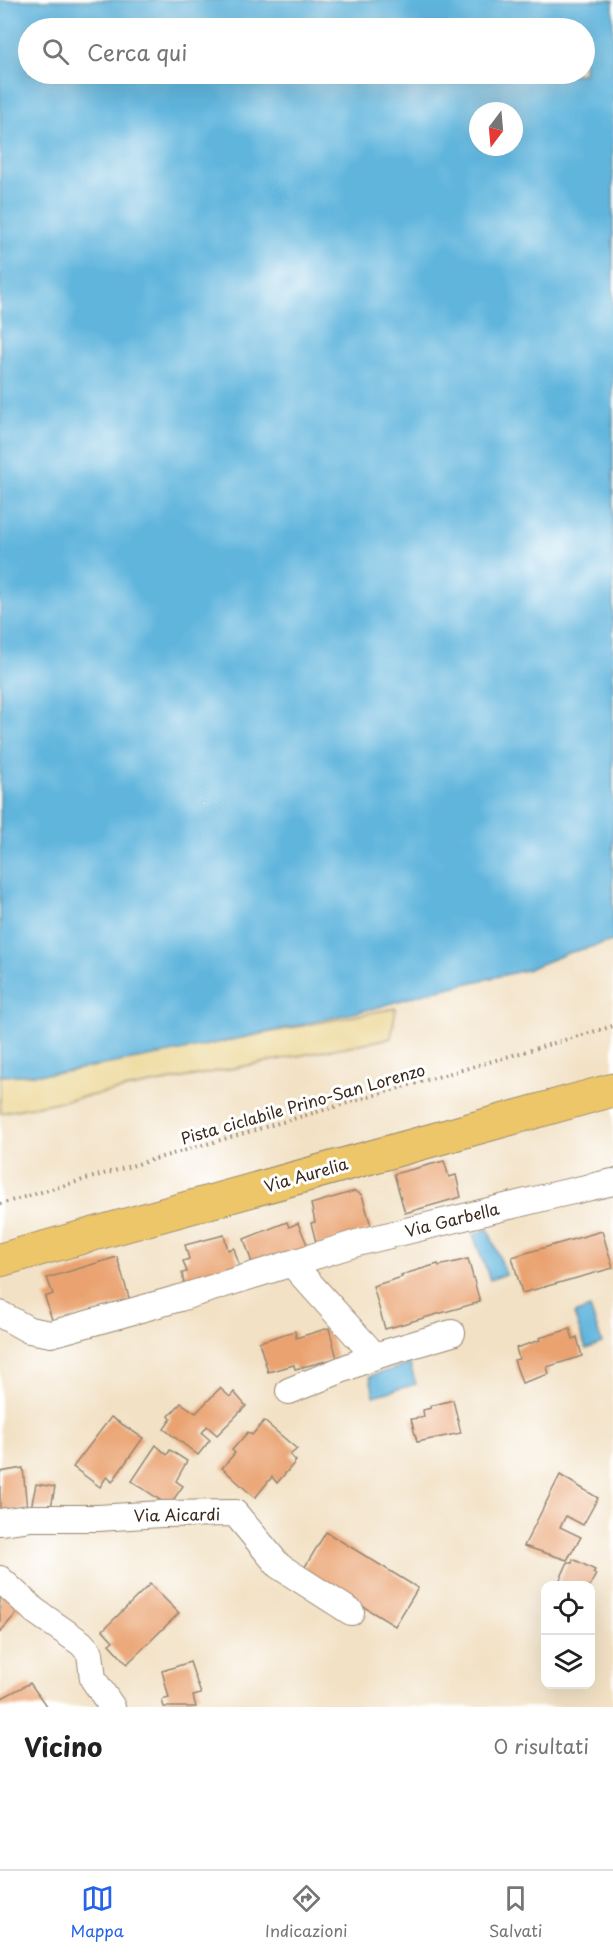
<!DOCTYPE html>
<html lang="it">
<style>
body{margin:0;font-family:"Playpen Sans",sans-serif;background:#f2f2f2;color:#222}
.controls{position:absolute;right:18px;bottom:18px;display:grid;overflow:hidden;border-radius:12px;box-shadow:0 6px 24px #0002}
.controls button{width:54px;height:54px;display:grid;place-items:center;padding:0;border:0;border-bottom:2px solid #e0e0e0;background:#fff;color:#222;font:30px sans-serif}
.compass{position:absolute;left:469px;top:102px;width:54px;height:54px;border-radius:50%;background:#fff;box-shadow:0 6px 24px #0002;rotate:196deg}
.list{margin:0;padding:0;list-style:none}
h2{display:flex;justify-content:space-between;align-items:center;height:78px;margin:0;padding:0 24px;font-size:26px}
h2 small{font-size:20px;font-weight:400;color:#767676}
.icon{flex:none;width:33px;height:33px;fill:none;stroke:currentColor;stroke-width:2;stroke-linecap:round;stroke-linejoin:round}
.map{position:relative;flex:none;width:613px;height:1707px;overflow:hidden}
.search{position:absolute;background:#fff;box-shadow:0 6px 24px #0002;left:18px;right:18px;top:18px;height:66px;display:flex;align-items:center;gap:15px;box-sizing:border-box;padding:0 21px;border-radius:33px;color:#767676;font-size:22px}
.sheet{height:162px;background:#fff}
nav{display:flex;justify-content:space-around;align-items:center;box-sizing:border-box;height:84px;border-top:2px solid #e0e0e0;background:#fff;font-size:16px;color:#767676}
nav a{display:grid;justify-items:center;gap:3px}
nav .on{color:#2563eb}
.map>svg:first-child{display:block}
.sand{fill:#eeda9e;stroke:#94825e;stroke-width:1.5}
.water{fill:#61b5dd;stroke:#4e707e;stroke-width:1.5;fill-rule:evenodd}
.building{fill:#eaa26f}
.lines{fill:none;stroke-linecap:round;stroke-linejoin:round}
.minor-casing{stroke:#968671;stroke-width:28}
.primary-casing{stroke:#968671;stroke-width:35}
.path{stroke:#968671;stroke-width:4;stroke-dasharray:1.5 4.5;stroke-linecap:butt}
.minor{stroke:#fff;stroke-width:26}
.primary{stroke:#ecc669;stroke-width:33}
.labels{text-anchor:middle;stroke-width:6;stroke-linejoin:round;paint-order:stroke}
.street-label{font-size:16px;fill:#3b2a1e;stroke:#fff}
</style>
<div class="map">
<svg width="613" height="1707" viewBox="0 0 613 1707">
<rect width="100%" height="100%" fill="#fff"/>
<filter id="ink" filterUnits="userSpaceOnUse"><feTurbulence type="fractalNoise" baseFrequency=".0167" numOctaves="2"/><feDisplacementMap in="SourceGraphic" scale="12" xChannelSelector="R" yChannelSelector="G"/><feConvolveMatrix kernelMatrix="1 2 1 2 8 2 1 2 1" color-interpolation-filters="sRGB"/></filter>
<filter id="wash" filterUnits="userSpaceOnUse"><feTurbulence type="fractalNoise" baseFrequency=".008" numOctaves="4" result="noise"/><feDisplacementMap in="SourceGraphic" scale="24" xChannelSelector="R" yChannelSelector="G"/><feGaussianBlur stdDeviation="1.35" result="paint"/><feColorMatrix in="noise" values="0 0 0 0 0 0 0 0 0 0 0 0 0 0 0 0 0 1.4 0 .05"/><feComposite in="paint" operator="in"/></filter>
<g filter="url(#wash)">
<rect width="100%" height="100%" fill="#f2e1c4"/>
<path class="sand" d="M396,1008L391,1038L0,1113V1076L59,1073Z"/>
<g class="water">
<path d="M0,0H613V941L568,953L526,970L425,993L379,1007L283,1029L165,1054L59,1073L0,1076ZM584,28V74H28V28ZM478,111H514V147H478Z"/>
<path d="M488,1229L506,1274L490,1280L473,1235Z"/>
<path d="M590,1308L602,1343L586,1349L574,1314Z"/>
<path d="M410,1364L416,1384L374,1396L370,1376Z"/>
</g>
<g id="blocks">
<g class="building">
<path d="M444,1161L449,1177L456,1175L461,1197L405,1213L394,1174Z"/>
<path d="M355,1191L362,1195L372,1229L317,1246L311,1223L315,1222L311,1204Z"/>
<path d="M287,1222L289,1227L298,1223L309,1249L253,1266L244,1239Z"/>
<path d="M602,1231L613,1268L522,1293L512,1257Z"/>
<path d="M224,1235L228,1250L234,1248L241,1272L185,1289L182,1273L187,1272L183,1261L189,1259L185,1245Z"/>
<path d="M117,1257L130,1301L53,1323L45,1297L53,1294L47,1278Z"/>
<path d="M468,1259L480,1302L385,1329L373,1286L402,1277L401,1275L438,1264L439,1266Z"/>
<path d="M329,1328L337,1358L295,1369L294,1365L268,1372L259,1342L295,1331L296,1338Z"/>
<path d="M570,1329L573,1339L577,1337L582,1356L547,1367L549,1374L522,1383L514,1360L519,1359L516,1348L540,1340L539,1338Z"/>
<path d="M220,1388L230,1397L234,1392L246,1406L217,1435L207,1426L202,1433L210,1440L198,1455L164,1429L171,1419L169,1416L181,1403L196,1413Z"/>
<path d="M453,1400L461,1433L417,1442L411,1419L424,1417L423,1410L431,1408L430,1406Z"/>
<path d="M111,1417L143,1438L112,1482L107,1476L100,1487L73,1467Z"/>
<path d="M264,1421L297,1449L290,1455L296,1461L277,1483L272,1477L255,1498L222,1468L235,1453L232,1450L248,1432L252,1435Z"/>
<path d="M156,1445L167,1455L170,1450L187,1461L176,1481L183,1486L169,1506L132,1481Z"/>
<path d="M23,1468L27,1509L0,1511V1472Z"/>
<path d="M560,1475L598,1498L583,1525L566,1516L560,1527L581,1537L567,1560L524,1546Z"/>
<path d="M36,1484L55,1487L51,1507L31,1508Z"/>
<path d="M326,1532L418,1588L395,1626L303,1570Z"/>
<path d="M573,1559L595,1570L593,1573L596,1574L590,1586H557L568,1562L572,1563Z"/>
<path d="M150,1584L179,1613L127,1664L109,1644L113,1641L103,1630Z"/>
<path d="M0,1586L23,1606L0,1632Z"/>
<path d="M190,1662L201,1694L193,1696L196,1707H164L162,1700L169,1698L162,1671Z"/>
<path d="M30,1683L47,1707H0V1699Z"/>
</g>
</g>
</g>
<g filter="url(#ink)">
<use href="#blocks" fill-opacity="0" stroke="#968671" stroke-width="1.5"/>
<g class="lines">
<defs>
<g id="minor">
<path d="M293,1265L375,1356"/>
<path d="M0,1314L29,1330L51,1334L180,1298L357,1243L555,1195L613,1182"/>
<path d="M289,1391L375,1356L452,1333"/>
<path d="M0,1522L30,1518H98L161,1514L235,1513L279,1566L351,1612"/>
<path d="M0,1579L35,1611L81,1643L90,1653L93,1679L112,1707"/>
</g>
<path id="primary" d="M0,1260L613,1090"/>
</defs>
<use href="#minor" class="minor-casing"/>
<use href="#primary" class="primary-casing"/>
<path class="path" d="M0,1204L613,1026"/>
<use href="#minor" class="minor"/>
<use href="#primary" class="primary"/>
</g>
</g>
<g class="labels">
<g class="street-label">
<text transform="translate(303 1104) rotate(-16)" y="6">Pista ciclabile Prino-San Lorenzo</text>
<text transform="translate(306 1175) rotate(-16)" y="6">Via Aurelia</text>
<text transform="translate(452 1220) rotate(-14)" y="6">Via Garbella</text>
<text transform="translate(177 1515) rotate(-1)" y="6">Via Aicardi</text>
</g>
</g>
</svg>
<div class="controls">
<button><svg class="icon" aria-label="locate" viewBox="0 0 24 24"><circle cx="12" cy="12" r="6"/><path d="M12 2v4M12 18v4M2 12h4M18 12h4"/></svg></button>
<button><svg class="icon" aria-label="layers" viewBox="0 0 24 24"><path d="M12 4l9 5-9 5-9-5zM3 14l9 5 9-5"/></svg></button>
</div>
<svg class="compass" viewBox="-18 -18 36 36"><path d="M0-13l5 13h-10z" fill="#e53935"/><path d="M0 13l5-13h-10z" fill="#767676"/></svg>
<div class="search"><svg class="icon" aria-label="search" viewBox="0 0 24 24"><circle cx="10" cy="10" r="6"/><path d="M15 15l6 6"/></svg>Cerca qui</div>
</div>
<section class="sheet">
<h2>Vicino<small>0 risultati</small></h2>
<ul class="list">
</ul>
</section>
<nav>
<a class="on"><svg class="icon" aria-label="map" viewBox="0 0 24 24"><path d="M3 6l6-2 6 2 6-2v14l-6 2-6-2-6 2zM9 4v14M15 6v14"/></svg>Mappa</a>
<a><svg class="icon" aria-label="directions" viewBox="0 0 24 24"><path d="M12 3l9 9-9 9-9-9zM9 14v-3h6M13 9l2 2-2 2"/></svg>Indicazioni</a>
<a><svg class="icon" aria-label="saved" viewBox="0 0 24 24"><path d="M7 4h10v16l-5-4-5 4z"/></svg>Salvati</a>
</nav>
